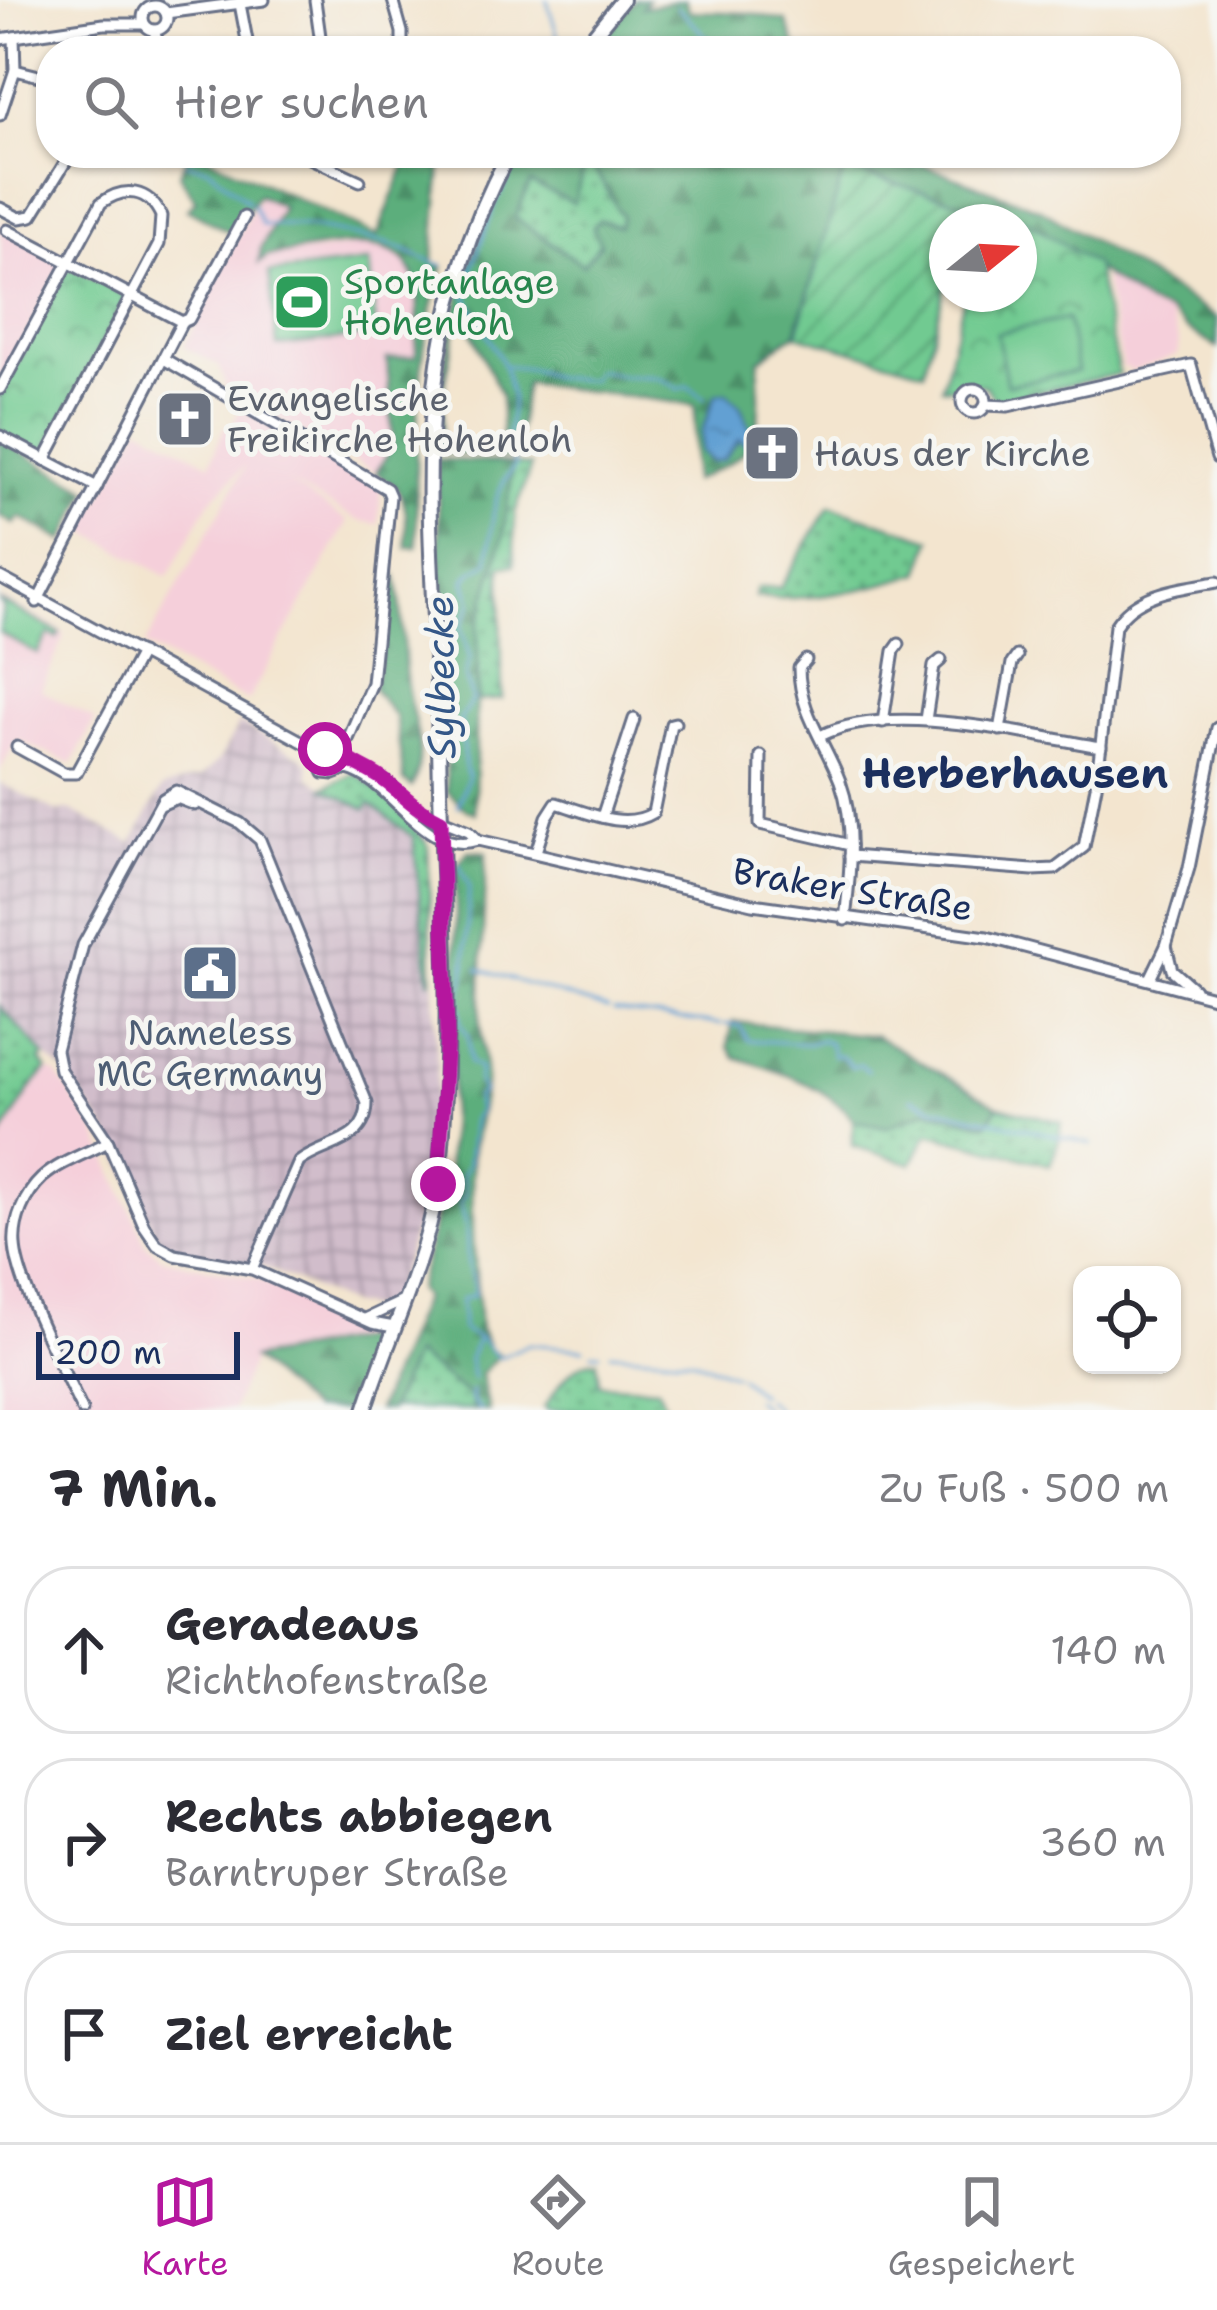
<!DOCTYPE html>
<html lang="de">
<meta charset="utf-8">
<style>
body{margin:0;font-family:"Shantell Sans",sans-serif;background:#f2f2f3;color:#2b2b33}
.controls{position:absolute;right:36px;bottom:36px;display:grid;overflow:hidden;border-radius:24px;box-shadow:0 3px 9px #0004}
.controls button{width:108px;height:108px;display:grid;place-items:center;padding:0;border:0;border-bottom:3px solid #e1e1e2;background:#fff;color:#2b2b33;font:60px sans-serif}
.compass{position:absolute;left:929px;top:204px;width:108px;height:108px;border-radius:50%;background:#fff;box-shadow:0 3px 9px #0004;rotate:72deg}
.scale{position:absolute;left:36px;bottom:30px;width:204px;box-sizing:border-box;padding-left:12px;border:6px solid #1b2f5e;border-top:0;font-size:33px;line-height:42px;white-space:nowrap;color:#1b2f5e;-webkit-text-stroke:9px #f6f6f2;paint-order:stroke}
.stop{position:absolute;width:36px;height:36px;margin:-27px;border:9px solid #b5179e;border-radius:50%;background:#fff}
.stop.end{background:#b5179e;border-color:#fff;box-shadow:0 3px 12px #0008}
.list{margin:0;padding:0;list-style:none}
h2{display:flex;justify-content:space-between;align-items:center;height:156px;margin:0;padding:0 48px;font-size:51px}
h2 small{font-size:39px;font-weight:400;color:#7c7c81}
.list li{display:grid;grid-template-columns:78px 1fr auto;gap:36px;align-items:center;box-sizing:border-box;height:168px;margin:0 24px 24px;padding:0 24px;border:3px solid #e1e1e2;border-radius:48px}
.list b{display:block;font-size:45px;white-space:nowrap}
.list p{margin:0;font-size:39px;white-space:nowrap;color:#7c7c81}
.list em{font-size:39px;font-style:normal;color:#7c7c81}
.icon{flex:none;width:66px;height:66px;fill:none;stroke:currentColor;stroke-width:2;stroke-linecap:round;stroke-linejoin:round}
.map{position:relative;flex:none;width:1217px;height:1410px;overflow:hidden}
.search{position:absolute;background:#fff;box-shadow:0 3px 9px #0004;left:36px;right:36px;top:36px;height:132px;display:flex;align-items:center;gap:30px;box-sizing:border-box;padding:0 42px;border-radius:48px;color:#7c7c81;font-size:45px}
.sheet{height:732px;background:#fff}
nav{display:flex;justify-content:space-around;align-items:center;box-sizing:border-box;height:168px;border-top:3px solid #e1e1e2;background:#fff;font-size:33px;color:#7c7c81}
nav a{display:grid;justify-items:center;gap:6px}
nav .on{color:#b5179e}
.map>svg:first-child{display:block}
.built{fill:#f5cfda}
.industrial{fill:url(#industrial-grid)}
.grass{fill:url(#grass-dots);stroke:#467c78;stroke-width:3}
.forest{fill:url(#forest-firs);stroke:#3c6e6c;stroke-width:3;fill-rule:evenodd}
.park{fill:url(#park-crowns);stroke:#467c78;stroke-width:3}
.garden{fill:url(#garden-furrows);stroke:#467c78;stroke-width:3}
.pitch{fill:#71ca91;stroke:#467c78;stroke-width:3}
.water{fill:url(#water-ripples);stroke:#3e6898;stroke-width:3}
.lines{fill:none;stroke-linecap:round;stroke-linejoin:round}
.stream{stroke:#62a0d3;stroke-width:3}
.minor-casing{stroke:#676f86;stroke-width:15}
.major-casing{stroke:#676f86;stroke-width:18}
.minor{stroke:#fff;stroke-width:9}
.major{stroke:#fff;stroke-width:12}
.route{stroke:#b5179e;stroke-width:15}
.labels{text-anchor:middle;stroke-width:10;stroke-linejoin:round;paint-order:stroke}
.leisure-label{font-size:36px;fill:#27864d;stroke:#f6f6f2;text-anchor:start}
.worship-label{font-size:36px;fill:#5b616d;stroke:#f6f6f2;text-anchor:start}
.street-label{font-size:36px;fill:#1b2f5e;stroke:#f6f6f2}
.service-label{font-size:36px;fill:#4e5e75;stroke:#f6f6f2}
.water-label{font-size:39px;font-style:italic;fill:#345787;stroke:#f6f6f2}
.quarter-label{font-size:42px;font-weight:bold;fill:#1b2f5e;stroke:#f6f6f2}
</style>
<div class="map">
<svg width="1217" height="1410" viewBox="0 0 1217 1410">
<defs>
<pattern id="industrial-grid" width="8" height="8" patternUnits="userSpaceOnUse" patternTransform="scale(3)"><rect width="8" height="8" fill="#d1bdcb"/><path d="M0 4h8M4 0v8" fill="none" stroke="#a99aa8"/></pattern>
<pattern id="grass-dots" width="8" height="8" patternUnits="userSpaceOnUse" patternTransform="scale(3)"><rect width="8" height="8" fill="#71ca91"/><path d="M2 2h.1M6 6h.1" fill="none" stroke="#5ca47a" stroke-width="1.8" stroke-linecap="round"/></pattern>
<pattern id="forest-firs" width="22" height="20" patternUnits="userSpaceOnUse" patternTransform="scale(3)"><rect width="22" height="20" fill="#5cae7b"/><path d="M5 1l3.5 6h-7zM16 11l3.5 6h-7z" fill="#4b8e68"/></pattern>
<pattern id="park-crowns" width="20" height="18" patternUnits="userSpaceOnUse" patternTransform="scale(3)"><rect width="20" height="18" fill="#71ca91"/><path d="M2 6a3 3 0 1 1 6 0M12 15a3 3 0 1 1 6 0" fill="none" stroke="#5ca47a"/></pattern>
<pattern id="garden-furrows" width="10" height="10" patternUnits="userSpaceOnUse" patternTransform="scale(3)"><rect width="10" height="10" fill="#71ca91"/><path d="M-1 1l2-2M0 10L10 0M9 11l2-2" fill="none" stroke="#5ca47a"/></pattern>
<pattern id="water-ripples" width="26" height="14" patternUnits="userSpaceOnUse" patternTransform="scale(3)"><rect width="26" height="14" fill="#62a0d3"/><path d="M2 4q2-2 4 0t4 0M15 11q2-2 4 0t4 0" fill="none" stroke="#5083ae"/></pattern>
</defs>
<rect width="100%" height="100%" fill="#f6f6f2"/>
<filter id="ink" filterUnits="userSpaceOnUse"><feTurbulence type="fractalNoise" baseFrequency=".00833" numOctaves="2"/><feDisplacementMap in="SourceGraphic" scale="24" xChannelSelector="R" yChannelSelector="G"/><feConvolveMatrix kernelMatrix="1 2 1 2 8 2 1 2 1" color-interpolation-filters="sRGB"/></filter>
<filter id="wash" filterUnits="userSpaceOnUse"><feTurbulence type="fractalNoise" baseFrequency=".004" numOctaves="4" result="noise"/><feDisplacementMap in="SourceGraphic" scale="48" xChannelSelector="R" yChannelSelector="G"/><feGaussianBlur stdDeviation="2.7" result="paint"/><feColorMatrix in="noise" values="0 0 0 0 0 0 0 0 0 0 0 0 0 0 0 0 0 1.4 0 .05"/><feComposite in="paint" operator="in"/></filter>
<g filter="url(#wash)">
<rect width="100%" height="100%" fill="#f3e5cf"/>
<g class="built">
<path d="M259,197L283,208L261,248L266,257L379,244L396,251L410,265L417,290L416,357L387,359L393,447L376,473L227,390L219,366L184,347L195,327L196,314Z"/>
<path d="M1,222L6,224L3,229L62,263L0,384Z"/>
<path d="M1103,276L1156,310L1168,311L1179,340L1178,355L1130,372L1128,367L1123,368Z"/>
<path d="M240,409L381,487L378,524L359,521L282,479L348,521L248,701L145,645L246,465L209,502L168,577L83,530L140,426L210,464L221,435L225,427L231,429Z"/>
<path d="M0,598L61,630L65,636L41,690L95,720L72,764L17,739L0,771Z"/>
<path d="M47,1070L55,1072L96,1132L146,1245L162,1258L260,1280L375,1336L253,1359L232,1410H0V1140L31,1088Z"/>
</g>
<path class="industrial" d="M239,723L303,758L309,765V777L324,786L348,775L372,787L428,839L437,1066L431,1161L425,1198L393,1296L375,1309L348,1304L263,1266L190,1254L159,1241L107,1131L65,1072L33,1046L0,1006V783L57,812L70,810L132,843L162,788L202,776L219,760Z"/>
<g class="grass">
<path d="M592,164L622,216L619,226L599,220L593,227L600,243L583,265L515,218L530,183Z"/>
<path d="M513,464L531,466L515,513L514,565L501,566L502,699L478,701V627L503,536Z"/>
<path d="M830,506L932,539L920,573C868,590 810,602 755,597L757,588H780Z"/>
<path d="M355,773L389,799L428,845L432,980H429L413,837L370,803L366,809L323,788Z"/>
<path d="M0,1006L45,1056L40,1060L47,1070L31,1088L0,1140Z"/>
<path d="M998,1106L1061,1122L1059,1140L1050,1165L928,1133L912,1164L853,1146V1120L887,1127L927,1110L987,1124Z"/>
<path d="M413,1354L470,1396L473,1410L390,1408Z"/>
<path d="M597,1360L599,1384L658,1388L667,1410H548L544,1407C559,1387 571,1362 597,1360Z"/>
</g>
<g class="forest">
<path d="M635,0H648L642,7L685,0L689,11L751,13L786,21L798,51H594Z"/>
<path d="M189,153H200L377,236L410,153H442L433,262L443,268C413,360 415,451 417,547H407C405,511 412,492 376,473L393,446L387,359L416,356C416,335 420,311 417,290C408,220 315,251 267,256L259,263L261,248L283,207L258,195L231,233L187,209L196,201L179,174Z"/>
<path d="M520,153H891L1041,209L1217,318V347L1188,330L1169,312L1148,305L1027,222L845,170L796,333L759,360C758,435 769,448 693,481L695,405L525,383L515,459L436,452C440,345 466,246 520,153ZM592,165L622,216L619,226L599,220L593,227L600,244L583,265L515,218L530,183L574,203L583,170ZM457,322L468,323L501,396L502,452L441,447L445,384Z"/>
<path d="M0,440L89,490L64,541L20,517L14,524L0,516Z"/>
<path d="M437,459L513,464L503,536L478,627L475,813L464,808L447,791Z"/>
<path d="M396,575C405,614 401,653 408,692C414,724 428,755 412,787L404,781L395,716L373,689L391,611L388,591L391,576Z"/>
<path d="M468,851L486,852L480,1020L486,1080L472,1155L473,1235L480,1329L490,1350L499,1355L481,1374L489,1410H473L469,1396L414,1354L389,1410H377L423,1297L417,1290L447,1178L456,992V867Z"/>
<path d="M733,1022L876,1036L998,1106L987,1124L927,1110L887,1127L853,1120C826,1084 777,1071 735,1057L728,1046Z"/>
<path d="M375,1336L350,1410H311L252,1359Z"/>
</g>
<g class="park">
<path d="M986,210L1027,221L1095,265L1119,374L1002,400H995L985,386C969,382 958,389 942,387L965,294H1019V222H983Z"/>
<path d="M74,269L127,296L45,452L39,454L0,433V394L67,270Z"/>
</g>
<path class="garden" d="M844,169L967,204L962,222H947V278L924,371L797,335Z"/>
<g class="pitch">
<path d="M369,262L377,335L277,346L269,273Z"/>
<path d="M1067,319L1077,371L1007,385L997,333Z"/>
<path d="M0,601L60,633L57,638L49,634L37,654L0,633L3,608Z"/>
</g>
<path class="water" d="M726,393L740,406L754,437L748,446L739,439L723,460L712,462L701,451L702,431L716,394Z"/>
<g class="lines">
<g class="stream">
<path d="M547,0L562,51"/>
<path d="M677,7L721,51"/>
<path d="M186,163L209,168L248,202"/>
<path d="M253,205L262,225C312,223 335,232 382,242C403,246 421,261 443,265"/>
<path d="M505,366L530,369L556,378L591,380L595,371C607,369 612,375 624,376C654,377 653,373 679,389L687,386L705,398"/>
<path d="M458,806L468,776C461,760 465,739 460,720L472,700L465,675L470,658L461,627L472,603L465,581L469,574L488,563C494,527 488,496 515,466L508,437L512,398L504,366L464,291L494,206L521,153"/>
<path d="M459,864L469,886L465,979L459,994L461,1024L468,1036L470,1063L480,1069L478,1082L483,1092L476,1097L478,1113L473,1118L468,1165L462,1174L465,1195L459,1202C469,1223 466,1242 468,1265C470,1277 476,1282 474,1295L461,1299L462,1330L478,1338L469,1359L473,1379"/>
<path d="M478,969L608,1009"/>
<path d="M614,1011L720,1024"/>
<path d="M725,1024L740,1026L748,1040L808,1044L821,1040L830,1043L834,1056L841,1055L852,1067L861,1065L868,1071"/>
<path d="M912,1098L933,1107L1092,1144"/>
<path d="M479,1338L499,1358L529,1344L584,1349"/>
<path d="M592,1353H600"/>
<path d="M610,1353L691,1359L735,1375"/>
<path d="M739,1377L760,1394"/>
<path d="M472,1391L471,1400L479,1410"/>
<path d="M755,1399L765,1410"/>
<path d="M766,1399L777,1410"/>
</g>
</g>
</g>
<g filter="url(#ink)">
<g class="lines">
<defs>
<g id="minor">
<path d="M315,0L322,51"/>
<path d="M393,0L402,32V51"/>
<path d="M240,4L249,51"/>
<circle cx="155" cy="18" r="12"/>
<path d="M166,13L264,0"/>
<path d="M154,31L161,51"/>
<path d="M0,39L104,24H144"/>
<path d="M15,70L51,79"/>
<path d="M0,115L15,70L14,37"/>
<path d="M299,153L360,181"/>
<path d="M0,208L19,218L32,216L71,153"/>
<path d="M7,230L182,322"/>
<path d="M164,359L387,489L390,496L372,683L342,753"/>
<path d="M0,389L101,203C124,186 149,189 161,216L159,244L45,460"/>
<circle cx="974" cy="401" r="12"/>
<path d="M986,405L1008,406L1191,365L1217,458"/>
<path d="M0,436L97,487"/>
<path d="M0,577L312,747L338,749L349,762L387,783L417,810L469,831L478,840L753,904L987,937L1217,998"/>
<path d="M37,602L182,322L189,319L244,217"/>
<path d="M806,660L799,668C799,711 825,742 840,781C856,825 850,874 845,920"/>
<path d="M926,720L934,666L941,660"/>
<path d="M883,722L894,651L899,644"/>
<path d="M1000,730L1012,663L1017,656"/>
<path d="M820,736C890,700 1025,735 1101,747"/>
<path d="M17,747L64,773H76L141,653"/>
<path d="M322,751L318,760L324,773L334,774L347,769C394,781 422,857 478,840"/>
<path d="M761,756L760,824L850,845"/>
<path d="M161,805L177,798L195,805"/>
<path d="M602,817L634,719"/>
<path d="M536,852L547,817L556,803C587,812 624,831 653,813L671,724L675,723"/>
<path d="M850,856L1033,870L1055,869L1084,847L1096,786L1115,626C1136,592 1181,588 1217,582"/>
<path d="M1166,946L1172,970L1194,989"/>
<path d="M1150,979L1166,946L1189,868L1217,728"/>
<path d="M252,1269L299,1162C325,1142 367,1144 367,1103L260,840L240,823L176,791L163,799L83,945L56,1050L60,1070L108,1142L144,1226L157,1245L175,1255L252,1269L372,1323L394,1327"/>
<path d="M365,1319L403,1301"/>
<path d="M82,1410C64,1371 17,1284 15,1245C13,1221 25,1194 42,1178C60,1162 87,1153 108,1142"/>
</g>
<g id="major">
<path d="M581,51L622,0"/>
<path d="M365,1410C390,1331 432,1251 440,1167C451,1052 446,936 441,821C439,767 439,712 436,658C426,464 415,331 509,153"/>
</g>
</defs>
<use href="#minor" class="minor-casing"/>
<use href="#major" class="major-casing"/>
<use href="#minor" class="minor"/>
<use href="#major" class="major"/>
</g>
</g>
<g class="lines" filter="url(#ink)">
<path class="route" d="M325,749H338C349,763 362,766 378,776C401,791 413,808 441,821L447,1034L438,1184"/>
</g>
<defs>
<symbol id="stadium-square" viewBox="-11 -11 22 22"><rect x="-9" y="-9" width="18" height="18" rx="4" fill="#2e9e5b" stroke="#f6f6f2"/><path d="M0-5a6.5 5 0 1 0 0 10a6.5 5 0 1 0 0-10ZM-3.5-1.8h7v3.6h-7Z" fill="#fff"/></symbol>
<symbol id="church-square" viewBox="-11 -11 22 22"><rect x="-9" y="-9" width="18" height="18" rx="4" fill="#6b7280" stroke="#f6f6f2"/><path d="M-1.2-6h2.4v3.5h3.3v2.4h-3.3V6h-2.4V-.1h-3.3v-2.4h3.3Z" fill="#fff"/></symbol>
<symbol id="civic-square" viewBox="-11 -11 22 22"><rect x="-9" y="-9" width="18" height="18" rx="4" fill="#5c6f8a" stroke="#f6f6f2"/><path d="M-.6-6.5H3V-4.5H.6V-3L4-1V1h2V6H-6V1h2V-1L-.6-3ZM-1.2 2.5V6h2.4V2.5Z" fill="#fff"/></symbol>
</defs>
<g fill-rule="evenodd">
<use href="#stadium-square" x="269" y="269" width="66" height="66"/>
<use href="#church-square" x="152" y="386" width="66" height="66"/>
<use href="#church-square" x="739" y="420" width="66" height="66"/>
<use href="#civic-square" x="177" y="940" width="66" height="66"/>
</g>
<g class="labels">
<g class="leisure-label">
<text x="344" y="294">Sportanlage<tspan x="344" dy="41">Hohenloh</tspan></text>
</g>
<g class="worship-label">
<text x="227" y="411">Evangelische<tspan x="227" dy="41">Freikirche Hohenloh</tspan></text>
<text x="814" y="466">Haus der Kirche</text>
</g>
<g class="street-label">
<text transform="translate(853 889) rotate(9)" y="13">Braker Straße</text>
</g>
<g class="service-label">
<text x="210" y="1045">Nameless<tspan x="210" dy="41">MC Germany</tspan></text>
</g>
<g class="water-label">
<text transform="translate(440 677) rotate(-91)" y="14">Sylbecke</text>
</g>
<g class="quarter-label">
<text x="1015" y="788">Herberhausen</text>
</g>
</g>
</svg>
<div class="controls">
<button><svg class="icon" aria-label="locate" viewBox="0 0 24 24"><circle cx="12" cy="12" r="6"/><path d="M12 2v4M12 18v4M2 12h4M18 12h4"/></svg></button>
</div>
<svg class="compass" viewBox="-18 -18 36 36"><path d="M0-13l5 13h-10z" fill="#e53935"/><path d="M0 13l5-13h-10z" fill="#7c7c81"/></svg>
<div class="scale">200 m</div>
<div class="stop" style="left:325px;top:749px"></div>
<div class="stop end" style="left:438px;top:1184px"></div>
<div class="search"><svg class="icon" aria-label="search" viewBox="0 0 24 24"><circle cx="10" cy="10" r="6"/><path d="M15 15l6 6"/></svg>Hier suchen</div>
</div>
<section class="sheet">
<h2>7 Min.<small>Zu Fuß · 500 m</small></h2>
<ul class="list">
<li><svg class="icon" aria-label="ahead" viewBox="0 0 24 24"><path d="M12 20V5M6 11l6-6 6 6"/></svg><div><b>Geradeaus</b><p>Richthofenstraße</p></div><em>140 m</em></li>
<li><svg class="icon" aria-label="right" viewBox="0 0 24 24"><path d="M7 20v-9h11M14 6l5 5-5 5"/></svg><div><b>Rechts abbiegen</b><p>Barntruper Straße</p></div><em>360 m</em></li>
<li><svg class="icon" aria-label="arrive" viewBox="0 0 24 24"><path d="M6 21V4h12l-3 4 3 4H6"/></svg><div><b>Ziel erreicht</b></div></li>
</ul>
</section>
<nav>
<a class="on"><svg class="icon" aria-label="map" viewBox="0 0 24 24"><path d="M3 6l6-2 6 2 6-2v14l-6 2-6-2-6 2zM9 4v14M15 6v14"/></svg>Karte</a>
<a><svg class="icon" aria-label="directions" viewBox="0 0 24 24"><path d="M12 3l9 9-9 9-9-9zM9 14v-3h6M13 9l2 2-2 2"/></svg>Route</a>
<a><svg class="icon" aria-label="saved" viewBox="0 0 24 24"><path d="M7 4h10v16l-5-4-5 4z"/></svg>Gespeichert</a>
</nav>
